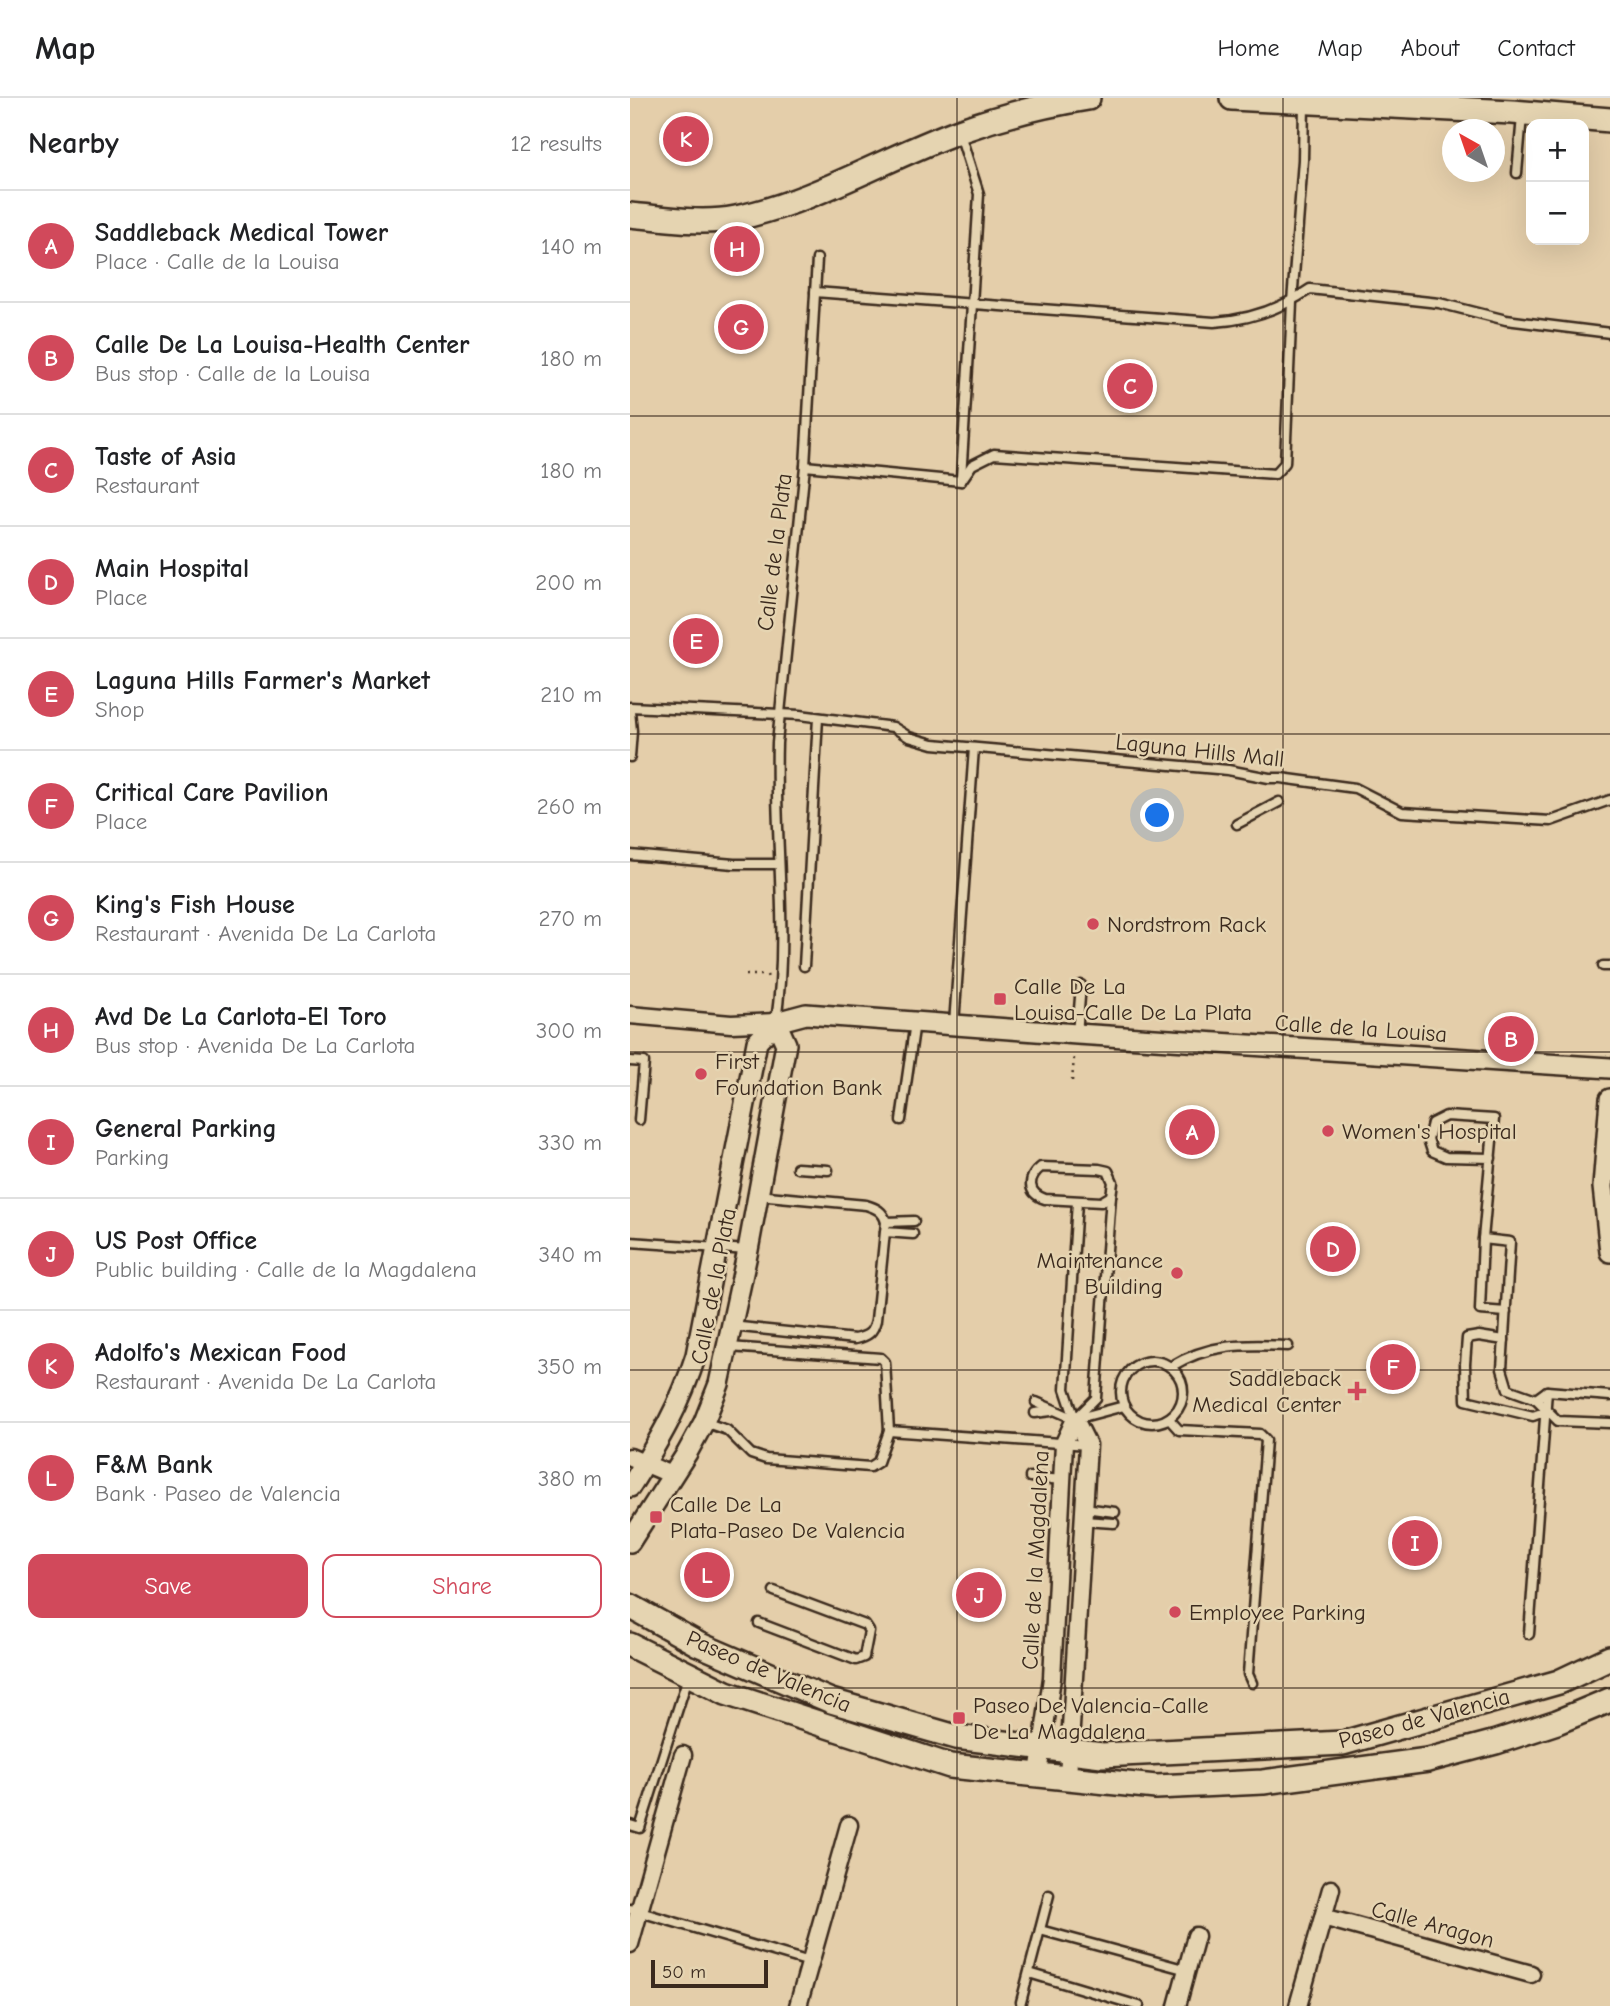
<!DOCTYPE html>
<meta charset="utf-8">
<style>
body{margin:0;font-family:"Comic Neue",sans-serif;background:#f2f2f2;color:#202124}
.controls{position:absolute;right:21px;top:21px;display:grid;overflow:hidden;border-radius:14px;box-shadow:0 7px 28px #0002}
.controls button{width:63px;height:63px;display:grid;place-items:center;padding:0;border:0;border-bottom:2px solid #e0e0e0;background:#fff;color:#202124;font:35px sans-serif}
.compass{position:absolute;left:812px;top:21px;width:63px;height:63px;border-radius:50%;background:#fff;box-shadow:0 7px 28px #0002;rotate:320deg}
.scale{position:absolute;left:21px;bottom:18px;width:117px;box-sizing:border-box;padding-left:7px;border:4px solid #3b2a1e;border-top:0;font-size:19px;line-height:24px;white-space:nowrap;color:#3b2a1e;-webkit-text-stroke:5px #e5d4b1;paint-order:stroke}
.you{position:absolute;left:528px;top:718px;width:24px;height:24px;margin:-18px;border:5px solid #fff;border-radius:50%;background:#1a73e8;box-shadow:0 0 0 10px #1a73e833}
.badge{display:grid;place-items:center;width:46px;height:46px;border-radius:50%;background:#d1495b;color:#fff;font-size:23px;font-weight:700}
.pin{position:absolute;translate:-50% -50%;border:4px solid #fff;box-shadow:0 2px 7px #0006}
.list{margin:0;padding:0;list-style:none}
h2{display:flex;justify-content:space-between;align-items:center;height:91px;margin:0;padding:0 28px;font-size:30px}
h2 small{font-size:23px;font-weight:400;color:#757577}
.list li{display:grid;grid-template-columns:46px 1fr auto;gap:21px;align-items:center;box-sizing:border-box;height:112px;padding:0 28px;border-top:2px solid #e0e0e0}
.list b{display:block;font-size:26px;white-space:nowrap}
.list p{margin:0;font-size:23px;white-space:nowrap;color:#757577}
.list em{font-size:23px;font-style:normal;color:#757577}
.actions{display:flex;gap:14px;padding:21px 28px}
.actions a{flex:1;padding:16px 0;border:2px solid #d1495b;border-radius:14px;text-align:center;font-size:24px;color:#d1495b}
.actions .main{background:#d1495b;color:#fff}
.map{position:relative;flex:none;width:980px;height:1908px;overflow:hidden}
header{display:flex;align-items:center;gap:42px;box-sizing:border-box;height:98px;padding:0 35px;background:#fff;border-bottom:2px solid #e0e0e0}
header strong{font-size:33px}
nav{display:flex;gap:38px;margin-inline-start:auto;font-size:24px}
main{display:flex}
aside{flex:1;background:#fff}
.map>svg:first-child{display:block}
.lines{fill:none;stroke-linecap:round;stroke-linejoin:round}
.service-casing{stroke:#3b2a1e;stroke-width:13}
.minor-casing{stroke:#3b2a1e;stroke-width:21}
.tertiary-casing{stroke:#3b2a1e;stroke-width:24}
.secondary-casing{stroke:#3b2a1e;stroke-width:28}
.path{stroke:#3b2a1e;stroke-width:2.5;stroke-dasharray:2 5;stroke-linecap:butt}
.service{stroke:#e5d4b1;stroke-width:8}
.minor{stroke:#e5d4b1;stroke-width:16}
.tertiary{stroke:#e5d4b1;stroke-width:19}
.secondary{stroke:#e5d4b1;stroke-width:23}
.grid{fill:none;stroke:#3b2a1e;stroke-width:2;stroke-opacity:0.55}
.poi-dot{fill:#d1495b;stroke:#e5d4b1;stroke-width:2.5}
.labels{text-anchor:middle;stroke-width:5;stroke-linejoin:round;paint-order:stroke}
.street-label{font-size:23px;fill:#3b2a1e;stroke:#e5d4b1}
.poi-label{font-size:23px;fill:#3b2a1e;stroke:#e5d4b1;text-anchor:start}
</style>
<header>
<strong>Map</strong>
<nav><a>Home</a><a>Map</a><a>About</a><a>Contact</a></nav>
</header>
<main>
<aside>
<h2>Nearby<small>12 results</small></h2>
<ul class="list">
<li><span class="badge">A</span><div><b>Saddleback Medical Tower</b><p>Place · Calle de la Louisa</p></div><em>140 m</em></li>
<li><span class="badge">B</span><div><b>Calle De La Louisa-Health Center</b><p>Bus stop · Calle de la Louisa</p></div><em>180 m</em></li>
<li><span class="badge">C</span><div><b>Taste of Asia</b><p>Restaurant</p></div><em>180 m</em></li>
<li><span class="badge">D</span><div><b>Main Hospital</b><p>Place</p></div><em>200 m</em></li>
<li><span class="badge">E</span><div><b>Laguna Hills Farmer's Market</b><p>Shop</p></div><em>210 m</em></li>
<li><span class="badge">F</span><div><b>Critical Care Pavilion</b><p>Place</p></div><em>260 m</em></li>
<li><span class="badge">G</span><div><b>King's Fish House</b><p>Restaurant · Avenida De La Carlota</p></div><em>270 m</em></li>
<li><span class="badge">H</span><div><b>Avd De La Carlota-El Toro</b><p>Bus stop · Avenida De La Carlota</p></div><em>300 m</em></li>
<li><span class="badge">I</span><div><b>General Parking</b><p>Parking</p></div><em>330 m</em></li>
<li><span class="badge">J</span><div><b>US Post Office</b><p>Public building · Calle de la Magdalena</p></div><em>340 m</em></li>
<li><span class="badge">K</span><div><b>Adolfo's Mexican Food</b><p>Restaurant · Avenida De La Carlota</p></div><em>350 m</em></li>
<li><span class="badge">L</span><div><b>F&amp;M Bank</b><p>Bank · Paseo de Valencia</p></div><em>380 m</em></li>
</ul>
<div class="actions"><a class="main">Save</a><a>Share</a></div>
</aside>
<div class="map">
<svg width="980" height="1908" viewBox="0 0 980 1908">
<rect width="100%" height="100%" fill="#e4ceaa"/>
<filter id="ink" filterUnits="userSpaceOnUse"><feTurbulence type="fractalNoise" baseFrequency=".0143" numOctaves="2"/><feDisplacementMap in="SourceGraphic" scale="14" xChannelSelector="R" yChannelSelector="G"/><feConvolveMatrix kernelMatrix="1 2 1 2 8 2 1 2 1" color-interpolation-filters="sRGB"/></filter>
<g filter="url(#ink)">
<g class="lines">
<defs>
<g id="service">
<path d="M330,36L349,96L331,380"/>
<path d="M887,75L892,18"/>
<path d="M185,194L584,224C619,222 651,211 680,191L809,205L876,222L980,235"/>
<path d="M175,368L331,383"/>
<path d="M331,383L342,367L364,356L645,376L655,365L662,204L673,62L674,6"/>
<path d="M0,609L170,617L263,629L279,639L303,646L598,672L639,680H651L725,690L772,714L921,723L980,702"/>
<path d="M0,613L2,633L0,659"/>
<path d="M607,726L649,704"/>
<path d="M0,757L104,766H148"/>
<path d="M174,868L188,620"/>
<path d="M973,868H980"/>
<path d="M146,924C159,832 144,737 147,645L175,368L187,161"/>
<path d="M324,926L344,650"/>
<path d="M447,936L451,887"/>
<path d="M0,963L14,964L9,1022"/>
<path d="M271,1022L285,924"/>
<path d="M411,1069L469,1071L478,1073L483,1084L481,1098L471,1104L415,1101C397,1095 397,1080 411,1069Z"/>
<path d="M167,1070L198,1072"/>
<path d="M447,1104L435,1291L445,1321L466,1300L481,1098"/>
<path d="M256,1124L284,1123"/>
<path d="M255,1134L283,1136"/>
<path d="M853,1141L864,1021L816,1018L802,1025L798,1041L802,1053L816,1059L861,1060"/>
<path d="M0,1144L118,1152"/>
<path d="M876,1214L850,1212L853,1141L880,1144L872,1271L878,1291L906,1301L928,1323L980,1325"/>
<path d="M101,1228L225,1241C238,1238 243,1235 246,1222L256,1124C253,1113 246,1110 236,1107L127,1097"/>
<path d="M874,1242L849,1238L837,1240L835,1266L836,1302L903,1318L917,1313"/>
<circle cx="522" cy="1294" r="31"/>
<path d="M540,1269C580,1245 613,1246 658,1248"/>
<path d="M906,1301L917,1293L980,1298"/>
<path d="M406,1304L445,1321L494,1308"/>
<path d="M405,1315L421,1313"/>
<path d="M539,1321L549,1332L630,1336L636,1342L618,1576L622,1585"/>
<path d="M74,1324L97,1332L121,1356L136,1361L240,1369L248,1364L259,1333L255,1264L251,1260L99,1249"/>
<path d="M259,1333L458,1347"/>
<path d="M400,1379L432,1382"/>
<path d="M454,1410L485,1414"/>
<path d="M453,1423L484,1425"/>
<path d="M129,1525L226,1562L234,1559L239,1533L235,1527L144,1493"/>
<path d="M899,1536L917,1293"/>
<path d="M0,1727L10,1730L58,1579"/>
<path d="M0,1811L180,1864"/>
<path d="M410,1832L557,1872"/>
<path d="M399,1875L509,1908"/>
<path d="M391,1904L419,1797"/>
</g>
<g id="minor">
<path d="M0,917L101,926L146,924"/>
<path d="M0,1359L42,1377"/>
<path d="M408,1676L422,1580L434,1345L445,1321"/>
<path d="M438,1679L458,1347L445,1321"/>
<path d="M693,1819L901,1876"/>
<path d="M0,1846L53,1657"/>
<path d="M168,1908L219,1727"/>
<path d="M547,1908L566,1838"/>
<path d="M668,1908L701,1791"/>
</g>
<g id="tertiary">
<path d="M980,1001L973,1089L980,1154"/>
<path d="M0,1389C29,1343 50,1308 66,1257L127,944L146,924L176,916L447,936L980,970"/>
<path d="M0,1444L57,1355L74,1324L89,1286L118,1152L156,946L146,924"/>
</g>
<g id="secondary">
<path d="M602,0L882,14L980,22"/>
<path d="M0,117C35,120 71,127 106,120C184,104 255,60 329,33C371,18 414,7 458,0"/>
<path d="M0,1508L68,1546L201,1603L326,1639L472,1657L713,1645L929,1584L980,1560"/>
<path d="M0,1547L96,1595L320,1668L526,1689L633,1684L798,1662L866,1644L927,1624L980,1602"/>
</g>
</defs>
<use href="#service" class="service-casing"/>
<use href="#minor" class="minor-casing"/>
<use href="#tertiary" class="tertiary-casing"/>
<use href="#secondary" class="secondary-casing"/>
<g class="path">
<path d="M116,877H137L138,880"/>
<path d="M442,983L444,960"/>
</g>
<use href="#service" class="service"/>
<use href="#minor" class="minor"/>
<use href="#tertiary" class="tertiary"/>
<use href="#secondary" class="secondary"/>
</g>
</g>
<path class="grid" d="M327,0V1908M653,0V1908M0,318H980M0,636H980M0,954H980M0,1272H980M0,1590H980"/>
<g class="poi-dot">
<circle cx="463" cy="826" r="7"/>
<rect x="363" y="894" width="14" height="14" rx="3.5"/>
<circle cx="71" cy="976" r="7"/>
<circle cx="698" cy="1033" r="7"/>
<circle cx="547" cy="1175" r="7"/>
<path d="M723.5 1282.5h7v7h7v7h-7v7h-7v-7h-7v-7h7z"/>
<rect x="19" y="1412" width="14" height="14" rx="3.5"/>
<circle cx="545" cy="1514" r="7"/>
<rect x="322" y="1613" width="14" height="14" rx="3.5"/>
</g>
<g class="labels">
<g class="street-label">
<text transform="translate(144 454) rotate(-83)" y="8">Calle de la Plata</text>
<text transform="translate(570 652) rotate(6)" y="8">Laguna Hills Mall</text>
<text transform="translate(731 930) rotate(4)" y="8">Calle de la Louisa</text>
<text transform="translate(83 1188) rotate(-79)" y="8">Calle de la Plata</text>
<text transform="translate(405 1462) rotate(-87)" y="8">Calle de la Magdalena</text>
<text transform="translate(139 1573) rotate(23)" y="8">Paseo de Valencia</text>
<text transform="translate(794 1620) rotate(-15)" y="8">Paseo de Valencia</text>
<text transform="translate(803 1826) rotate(15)" y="8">Calle Aragon</text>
</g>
<g class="poi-label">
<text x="477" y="834">Nordstrom Rack</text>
<text x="384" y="896">Calle De La<tspan x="384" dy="26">Louisa-Calle De La Plata</tspan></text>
<text x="85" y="971">First<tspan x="85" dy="26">Foundation Bank</tspan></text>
<text x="712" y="1041">Women's Hospital</text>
<text x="533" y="1170" text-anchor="end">Maintenance<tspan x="533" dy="26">Building</tspan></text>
<text x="711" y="1288" text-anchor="end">Saddleback<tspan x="711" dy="26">Medical Center</tspan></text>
<text x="40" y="1414">Calle De La<tspan x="40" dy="26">Plata-Paseo De Valencia</tspan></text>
<text x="559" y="1522">Employee Parking</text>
<text x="343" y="1615">Paseo De Valencia-Calle<tspan x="343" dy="26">De La Magdalena</tspan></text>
</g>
</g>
</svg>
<div class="controls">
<button>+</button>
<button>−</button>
</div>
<svg class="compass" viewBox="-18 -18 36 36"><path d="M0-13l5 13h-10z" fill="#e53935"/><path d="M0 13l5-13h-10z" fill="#757577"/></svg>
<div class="scale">50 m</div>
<div class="you"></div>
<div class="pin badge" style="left:562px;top:1034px">A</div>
<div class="pin badge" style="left:881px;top:941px">B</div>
<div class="pin badge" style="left:500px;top:288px">C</div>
<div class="pin badge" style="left:703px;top:1151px">D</div>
<div class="pin badge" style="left:66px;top:543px">E</div>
<div class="pin badge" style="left:763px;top:1269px">F</div>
<div class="pin badge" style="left:111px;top:229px">G</div>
<div class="pin badge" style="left:107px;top:151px">H</div>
<div class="pin badge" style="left:785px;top:1445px">I</div>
<div class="pin badge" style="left:349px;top:1497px">J</div>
<div class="pin badge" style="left:56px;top:41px">K</div>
<div class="pin badge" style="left:77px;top:1477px">L</div>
</div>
</main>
